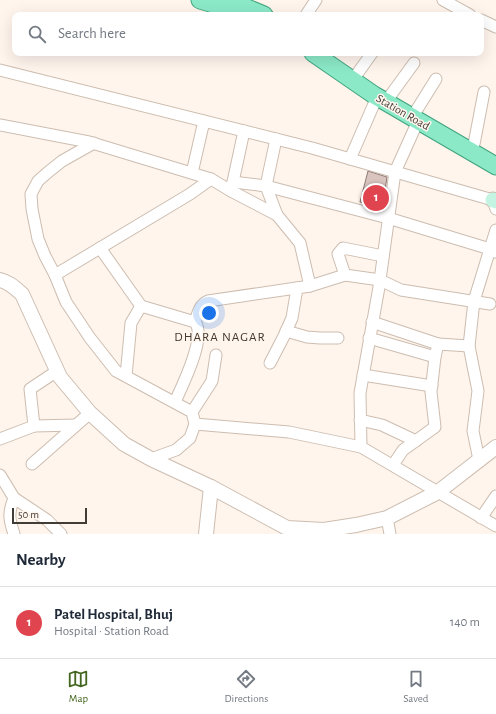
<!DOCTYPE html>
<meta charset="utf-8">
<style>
body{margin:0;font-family:"Alegreya Sans",sans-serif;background:#f6f6f7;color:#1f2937}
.scale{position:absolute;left:12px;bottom:10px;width:75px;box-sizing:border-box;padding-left:4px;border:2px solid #423c37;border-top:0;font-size:11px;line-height:14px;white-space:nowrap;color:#423c37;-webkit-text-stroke:3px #fff5ed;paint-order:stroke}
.you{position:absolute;left:209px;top:313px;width:14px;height:14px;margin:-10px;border:3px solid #fff;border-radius:50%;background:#1a73e8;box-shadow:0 0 0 6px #1a73e833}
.badge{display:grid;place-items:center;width:26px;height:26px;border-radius:50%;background:#44671f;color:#fff;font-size:13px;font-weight:700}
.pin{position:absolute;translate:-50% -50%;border:2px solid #fff;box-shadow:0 1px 4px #0006}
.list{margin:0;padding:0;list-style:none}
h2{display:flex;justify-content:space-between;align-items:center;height:52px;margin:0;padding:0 16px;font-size:17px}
h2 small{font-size:13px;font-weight:400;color:#747a83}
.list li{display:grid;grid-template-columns:26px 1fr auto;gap:12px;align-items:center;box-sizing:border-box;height:72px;padding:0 16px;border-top:1px solid #e0e1e3}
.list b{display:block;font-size:15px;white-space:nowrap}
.list p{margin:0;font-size:13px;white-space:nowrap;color:#747a83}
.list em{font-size:13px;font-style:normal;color:#747a83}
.icon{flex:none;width:22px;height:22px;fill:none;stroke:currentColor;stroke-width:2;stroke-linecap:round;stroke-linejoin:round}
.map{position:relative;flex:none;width:496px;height:534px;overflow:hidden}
.search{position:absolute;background:#fff;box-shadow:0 4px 16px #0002;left:12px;right:12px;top:12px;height:44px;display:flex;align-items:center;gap:10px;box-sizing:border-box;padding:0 14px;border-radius:8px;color:#747a83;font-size:15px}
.sheet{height:124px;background:#fff}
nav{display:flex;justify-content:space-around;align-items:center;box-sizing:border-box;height:56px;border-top:1px solid #e0e1e3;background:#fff;font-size:11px;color:#747a83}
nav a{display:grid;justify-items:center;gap:2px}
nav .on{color:#44671f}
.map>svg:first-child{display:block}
.building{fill:#d9c4bf;stroke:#8d7a76}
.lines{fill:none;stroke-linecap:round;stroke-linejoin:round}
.minor-casing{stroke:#cdbdb0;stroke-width:13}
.tertiary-casing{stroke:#cdbdb0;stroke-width:16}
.secondary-casing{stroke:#cdbdb0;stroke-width:17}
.primary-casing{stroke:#3fa37d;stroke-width:19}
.minor{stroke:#fff;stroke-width:11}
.tertiary{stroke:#fff;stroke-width:14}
.secondary{stroke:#c5f4e3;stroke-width:15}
.primary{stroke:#8be9c8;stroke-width:17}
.labels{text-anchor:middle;stroke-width:3;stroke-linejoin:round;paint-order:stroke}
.street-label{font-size:12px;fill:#423c37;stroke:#fff5ed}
.neighbourhood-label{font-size:13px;letter-spacing:1px;fill:#45382e;stroke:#fff5ed}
</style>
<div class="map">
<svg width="496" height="534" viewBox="0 0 496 534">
<rect width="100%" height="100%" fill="#fff5ed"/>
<path class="building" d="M368,171L387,177L385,190L381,207L360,202Z"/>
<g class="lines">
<defs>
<g id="minor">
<path d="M443,0L470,15"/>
<path d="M306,15L316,0"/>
<path d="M481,20L496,27"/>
<path d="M0,70L312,148L493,200L496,209"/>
<path d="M357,74L372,53"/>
<path d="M390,96L414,63"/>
<path d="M416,111L436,79"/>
<path d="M0,125L89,142L211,179L231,191"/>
<path d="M244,131L231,191L277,215"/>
<path d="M276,139L266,186L277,215L300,243L310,286"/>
<path d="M94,143L62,161L47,173L38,181L31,194L32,209L38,239L45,256L55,275L66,302L90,338L116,371L192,412L195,424L190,438L176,450L151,459"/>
<path d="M474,144L484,92"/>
<path d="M350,159L377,97"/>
<path d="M192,173L204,121"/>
<path d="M233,182L266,186L388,218L490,249L474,301L469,346"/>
<path d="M100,248L141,306L195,322C207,337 182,386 175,402"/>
<path d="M495,252L490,249L496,230"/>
<path d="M55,275L190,194L211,179"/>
<path d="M345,275L380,280L401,290L490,304"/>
<path d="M195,322C198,313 199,305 208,301L310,286L345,275L338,254L343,248L383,256"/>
<path d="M372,322L438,344"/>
<path d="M286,331L307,337L320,338H338"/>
<path d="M369,338L435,357"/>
<path d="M270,363L284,336L292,318L297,288"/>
<path d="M363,375L432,386"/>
<path d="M126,376L131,323L141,306"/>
<path d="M192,412L212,381L216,355"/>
<path d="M360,420L382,425L416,441"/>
<path d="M195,424L289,432L361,447L496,526"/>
<path d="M34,426L76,425"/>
<path d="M0,439L34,426L30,389L57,371"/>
<path d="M361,447L360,393L379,287L395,172L418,121"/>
<path d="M32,464L90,413"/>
<path d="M393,465L403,450L435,427L431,392L435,357L438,344L469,346L478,391L473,431L479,460"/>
<path d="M0,475L14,498L47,520L61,534"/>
<path d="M387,518L390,534"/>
<path d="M481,518L496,496"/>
<path d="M14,534C9,519 8,513 14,498"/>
</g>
<g id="tertiary">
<path d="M0,280C9,282 15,288 22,294L60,377L90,413L124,444L151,459L211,487L287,528L324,530L356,525L387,518L438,492L496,447"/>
<path d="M206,534L211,487"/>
</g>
<path id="secondary" d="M493,200L496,201"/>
<g id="primary">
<path d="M200,0L227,8L244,15"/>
<path d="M235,3L264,15"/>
<path d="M313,53L374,95L496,166"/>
</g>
</defs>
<use href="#minor" class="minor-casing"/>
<use href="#tertiary" class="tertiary-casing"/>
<use href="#secondary" class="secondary-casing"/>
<use href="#primary" class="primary-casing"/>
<use href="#minor" class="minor"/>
<use href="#tertiary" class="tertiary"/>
<use href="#secondary" class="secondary"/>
<use href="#primary" class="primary"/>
</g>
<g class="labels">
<g class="street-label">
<text transform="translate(403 112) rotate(30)" y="4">Station Road</text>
</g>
<g class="neighbourhood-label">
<text x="220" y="341">DHARA NAGAR</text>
</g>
</g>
</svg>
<div class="scale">50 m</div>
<div class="you"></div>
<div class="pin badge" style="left:376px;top:198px;background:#e0444e">1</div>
<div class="search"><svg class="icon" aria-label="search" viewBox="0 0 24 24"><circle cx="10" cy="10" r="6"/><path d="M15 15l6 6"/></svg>Search here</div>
</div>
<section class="sheet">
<h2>Nearby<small></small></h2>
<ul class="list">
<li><span class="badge" style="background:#e0444e">1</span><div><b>Patel Hospital, Bhuj</b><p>Hospital · Station Road</p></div><em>140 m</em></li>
</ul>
</section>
<nav>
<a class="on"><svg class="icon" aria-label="map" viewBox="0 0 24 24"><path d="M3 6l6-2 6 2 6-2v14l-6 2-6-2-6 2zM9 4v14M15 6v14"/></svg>Map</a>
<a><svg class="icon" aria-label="directions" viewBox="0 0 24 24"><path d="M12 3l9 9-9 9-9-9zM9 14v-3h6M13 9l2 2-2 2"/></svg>Directions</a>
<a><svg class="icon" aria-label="saved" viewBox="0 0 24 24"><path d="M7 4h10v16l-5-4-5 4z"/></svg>Saved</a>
</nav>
